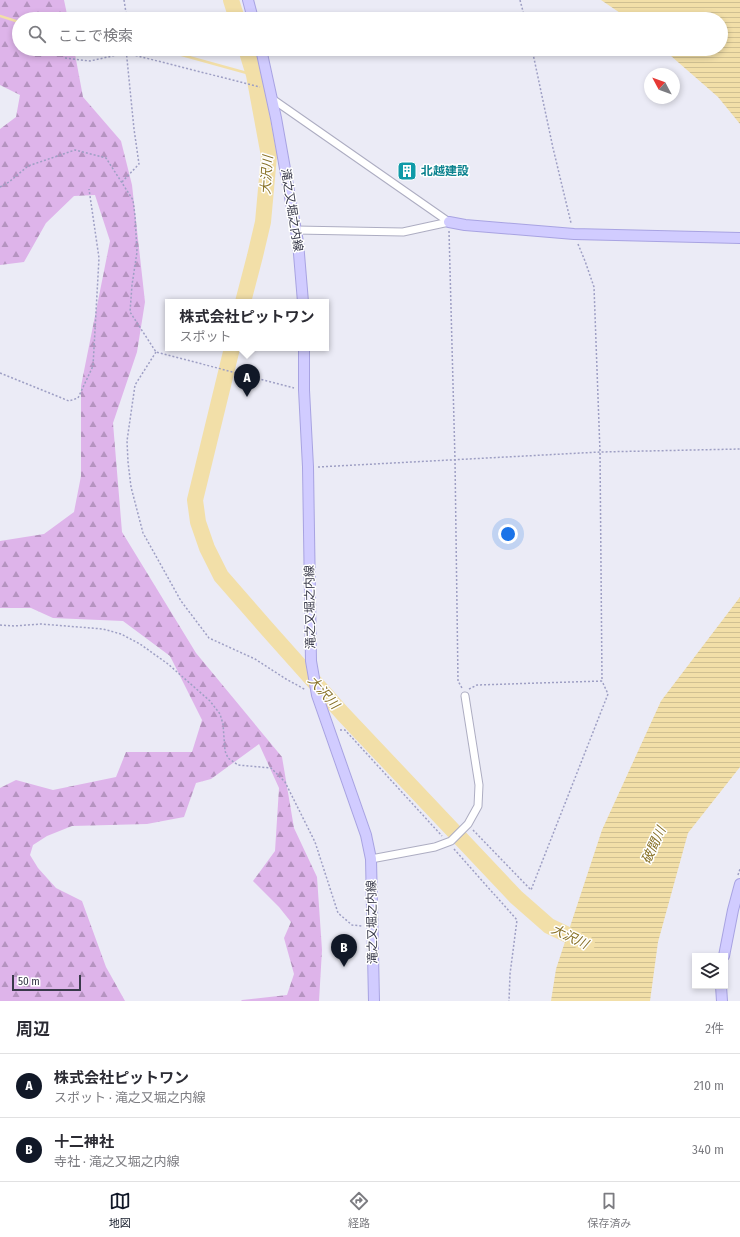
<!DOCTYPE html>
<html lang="ja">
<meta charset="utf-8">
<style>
body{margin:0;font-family:"Fira Sans Condensed","Noto Sans JP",sans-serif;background:#f7f7f7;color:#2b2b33}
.controls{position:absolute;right:12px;bottom:12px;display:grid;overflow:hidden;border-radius:0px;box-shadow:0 2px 6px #0003}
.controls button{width:36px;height:36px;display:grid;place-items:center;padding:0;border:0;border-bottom:1px solid #e1e1e2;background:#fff;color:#2b2b33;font:20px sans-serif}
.compass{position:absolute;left:644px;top:68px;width:36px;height:36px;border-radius:50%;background:#fff;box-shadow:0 2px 6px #0003;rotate:311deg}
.scale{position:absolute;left:12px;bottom:10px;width:69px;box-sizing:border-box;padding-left:4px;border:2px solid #38394a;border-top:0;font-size:11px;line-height:14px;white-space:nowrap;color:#38394a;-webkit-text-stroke:3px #fff;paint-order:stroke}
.you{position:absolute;left:508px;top:534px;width:14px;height:14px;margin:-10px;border:3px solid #fff;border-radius:50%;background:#1a73e8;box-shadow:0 0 0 6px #1a73e833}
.badge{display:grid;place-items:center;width:26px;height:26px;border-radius:50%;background:#111827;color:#fff;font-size:13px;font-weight:700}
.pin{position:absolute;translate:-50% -33px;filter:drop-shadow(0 1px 2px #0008)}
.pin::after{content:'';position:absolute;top:21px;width:14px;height:12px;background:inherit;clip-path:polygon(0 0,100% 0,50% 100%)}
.popup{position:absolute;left:165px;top:299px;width:164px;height:52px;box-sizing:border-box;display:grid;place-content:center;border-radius:0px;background:#fff;filter:drop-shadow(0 1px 3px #0005);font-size:13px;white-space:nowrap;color:#7c7c81}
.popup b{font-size:15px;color:#2b2b33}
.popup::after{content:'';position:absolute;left:50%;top:100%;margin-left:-8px;border:8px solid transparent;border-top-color:#fff}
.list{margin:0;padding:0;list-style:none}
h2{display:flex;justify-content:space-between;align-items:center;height:52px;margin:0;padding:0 16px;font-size:17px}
h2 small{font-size:13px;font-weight:400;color:#7c7c81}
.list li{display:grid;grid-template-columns:26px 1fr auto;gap:12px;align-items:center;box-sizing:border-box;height:64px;padding:0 16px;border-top:1px solid #e1e1e2}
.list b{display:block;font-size:15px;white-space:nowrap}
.list p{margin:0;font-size:13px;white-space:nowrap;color:#7c7c81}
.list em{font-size:13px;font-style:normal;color:#7c7c81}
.icon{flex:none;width:22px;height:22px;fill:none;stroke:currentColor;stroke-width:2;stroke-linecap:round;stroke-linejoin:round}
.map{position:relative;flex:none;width:740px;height:1001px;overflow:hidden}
.search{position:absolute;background:#fff;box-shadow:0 2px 6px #0003;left:12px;right:12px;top:12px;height:44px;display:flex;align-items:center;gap:10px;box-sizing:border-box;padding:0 14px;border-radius:22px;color:#7c7c81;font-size:15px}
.sheet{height:180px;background:#fff}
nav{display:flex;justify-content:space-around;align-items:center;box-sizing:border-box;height:56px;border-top:1px solid #e1e1e2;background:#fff;font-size:11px;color:#7c7c81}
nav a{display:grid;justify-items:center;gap:2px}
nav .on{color:#111827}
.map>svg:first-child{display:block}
.forest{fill:url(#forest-firs)}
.water{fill:url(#water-rules)}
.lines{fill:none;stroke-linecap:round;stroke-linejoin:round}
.stream{stroke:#f2dfa8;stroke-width:2.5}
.river{stroke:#f2dfa8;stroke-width:16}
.street-casing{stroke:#adadc2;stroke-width:9}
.secondary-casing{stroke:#a8a3e2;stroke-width:12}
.path{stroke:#9e9fc4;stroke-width:1.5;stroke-dasharray:2 2;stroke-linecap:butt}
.street{stroke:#fff;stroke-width:7}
.secondary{stroke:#d1ccff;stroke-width:10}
.labels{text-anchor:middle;stroke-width:3;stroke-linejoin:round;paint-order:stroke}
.culture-label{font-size:12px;font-weight:bold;fill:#0d838f;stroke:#fff;text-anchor:start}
.street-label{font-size:12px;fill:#38394a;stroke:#fff}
.water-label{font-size:13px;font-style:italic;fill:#877025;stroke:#fff}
</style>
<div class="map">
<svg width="740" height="1001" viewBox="0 0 740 1001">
<defs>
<pattern id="forest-firs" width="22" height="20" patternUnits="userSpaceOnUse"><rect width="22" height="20" fill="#deb4ea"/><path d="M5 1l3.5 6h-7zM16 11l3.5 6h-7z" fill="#b593c0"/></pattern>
<pattern id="water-rules" width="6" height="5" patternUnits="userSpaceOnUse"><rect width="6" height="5" fill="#f2dfa8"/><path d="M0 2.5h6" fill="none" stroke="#d0c092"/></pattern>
</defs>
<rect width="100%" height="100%" fill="#ebebf6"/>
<path class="forest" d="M0,0H64L68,19H19V49H74L83,97L121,141L132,185L145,302L137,352L113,423L122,532L196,653L282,757L294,828L317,877L322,950L319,1001H241L242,1000L287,995L294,974L284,938L291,922L279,907L253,881L275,851L279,788L259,744L211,779L196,783L184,817L147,824L72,826L47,836L33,845L30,855L38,868L56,888L82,901L106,967L125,1001H0V788L16,780L53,790L116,777L126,752H192L202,720L170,656L123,621L53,618L31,608H0V541L44,534L74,512L81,476V386L110,241L95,195L74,196L46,223L24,262L0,265V129L16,117L20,95L0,85Z"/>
<g class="water">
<path d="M601,0H740V124L718,97L663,49H721V19H629Z"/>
<path d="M740,597V767L688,833L658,942L650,1001H551L556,969L602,830L661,701Z"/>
</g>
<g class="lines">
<g class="stream">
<path d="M0,16L19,22"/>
<path d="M160,49L254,75"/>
</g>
<g class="river">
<path d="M231,0L237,19"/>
<path d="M243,302L255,256L263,222L269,156L254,75L246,49"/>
<path d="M232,348L195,500L198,522L207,548L221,576L269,631L343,714L516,897L549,926L587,944"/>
</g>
<defs>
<g id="street">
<path d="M271,98L449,222"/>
<path d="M296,230L403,232L449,222"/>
<path d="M371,859L435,847L451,841L468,824L478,806L479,785L465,696"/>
</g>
<g id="secondary">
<path d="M248,0L253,19"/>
<path d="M261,49L276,118L298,242L303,302"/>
<path d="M449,222L465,225L574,234L740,238"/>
<path d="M304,348V390L308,467L311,661L317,695L366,835L371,859L374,1001"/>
<path d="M724,956L733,910L740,884"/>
<path d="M721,986L722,1001"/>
</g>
</defs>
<use href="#street" class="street-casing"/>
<use href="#secondary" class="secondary-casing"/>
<g class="path">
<path d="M124,0L127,19"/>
<path d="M520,0L525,19"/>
<path d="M532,49L553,148L571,223"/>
<path d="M65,58L90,61L126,53L260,87"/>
<path d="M122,182L139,164L134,129L126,49"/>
<path d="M0,187L9,182L28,166L75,150L106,158L133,200L135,216L137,252L132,285L130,312L156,352L294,388"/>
<path d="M449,231L455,460L458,681L462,688"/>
<path d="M156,352L135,385L127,441L128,462L131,487L143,533L181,601L209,638L255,659L286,679L306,690"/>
<path d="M0,373L69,401L78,398L93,366L99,258L89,189"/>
<path d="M318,467L600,452L740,449"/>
<path d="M0,625L14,626L41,624L103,629L121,634L140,644L168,664L210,701L220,714L223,724L225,751L228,758L238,765L271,768L285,782L315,842L338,913L352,925L362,926"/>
<path d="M469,689L477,685L602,681L600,452L594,287L585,261L578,244"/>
<path d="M340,730H345L442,836"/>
<path d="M473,830L531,890L608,694L602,681"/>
<path d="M454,849L517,920L510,974L509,1001"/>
<path d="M738,875L740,869"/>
</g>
<use href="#street" class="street"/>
<use href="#secondary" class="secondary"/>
</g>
<defs>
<symbol id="building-square" viewBox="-11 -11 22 22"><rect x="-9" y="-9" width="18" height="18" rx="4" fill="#0f9aa8" stroke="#fff"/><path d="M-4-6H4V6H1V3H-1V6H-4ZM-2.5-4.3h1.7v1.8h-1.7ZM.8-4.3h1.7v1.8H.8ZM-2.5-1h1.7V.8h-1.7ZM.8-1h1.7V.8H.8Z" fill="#fff"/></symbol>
</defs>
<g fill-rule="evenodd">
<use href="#building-square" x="396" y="160" width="22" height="22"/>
</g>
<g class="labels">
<g class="culture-label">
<text x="421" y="175">北越建設</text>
</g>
<g class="street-label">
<text transform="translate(292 210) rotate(81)" y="4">滝之又堀之内線</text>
<text transform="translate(310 607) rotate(-91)" y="4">滝之又堀之内線</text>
<text transform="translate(372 922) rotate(-91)" y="4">滝之又堀之内線</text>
</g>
<g class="water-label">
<text transform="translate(266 175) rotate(-86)" y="5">大沢川</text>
<text transform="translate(324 692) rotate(48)" y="5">大沢川</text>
<text transform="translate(653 845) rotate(-65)" y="5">破間川</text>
<text transform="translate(570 936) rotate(26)" y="5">大沢川</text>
</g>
</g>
</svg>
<div class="controls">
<button><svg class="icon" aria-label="layers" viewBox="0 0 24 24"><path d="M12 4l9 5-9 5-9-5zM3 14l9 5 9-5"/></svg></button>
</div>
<svg class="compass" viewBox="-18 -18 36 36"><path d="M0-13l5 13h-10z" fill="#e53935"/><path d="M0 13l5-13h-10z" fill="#7c7c81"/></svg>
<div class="scale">50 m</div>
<div class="you"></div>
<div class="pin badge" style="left:247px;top:397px">A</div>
<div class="popup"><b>株式会社ピットワン</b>スポット</div>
<div class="pin badge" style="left:344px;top:967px">B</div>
<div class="search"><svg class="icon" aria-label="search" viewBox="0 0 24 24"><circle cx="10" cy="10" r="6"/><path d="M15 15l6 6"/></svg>ここで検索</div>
</div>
<section class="sheet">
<h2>周辺<small>2件</small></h2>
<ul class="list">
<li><span class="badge">A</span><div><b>株式会社ピットワン</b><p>スポット · 滝之又堀之内線</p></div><em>210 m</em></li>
<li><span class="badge">B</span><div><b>十二神社</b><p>寺社 · 滝之又堀之内線</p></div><em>340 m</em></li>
</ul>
</section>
<nav>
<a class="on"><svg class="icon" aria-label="map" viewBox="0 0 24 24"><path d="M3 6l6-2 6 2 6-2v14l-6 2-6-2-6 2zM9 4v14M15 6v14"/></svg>地図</a>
<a><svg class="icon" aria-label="directions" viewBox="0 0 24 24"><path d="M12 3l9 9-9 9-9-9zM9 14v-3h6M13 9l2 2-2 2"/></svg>経路</a>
<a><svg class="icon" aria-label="saved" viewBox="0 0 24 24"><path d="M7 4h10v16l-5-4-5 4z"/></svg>保存済み</a>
</nav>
